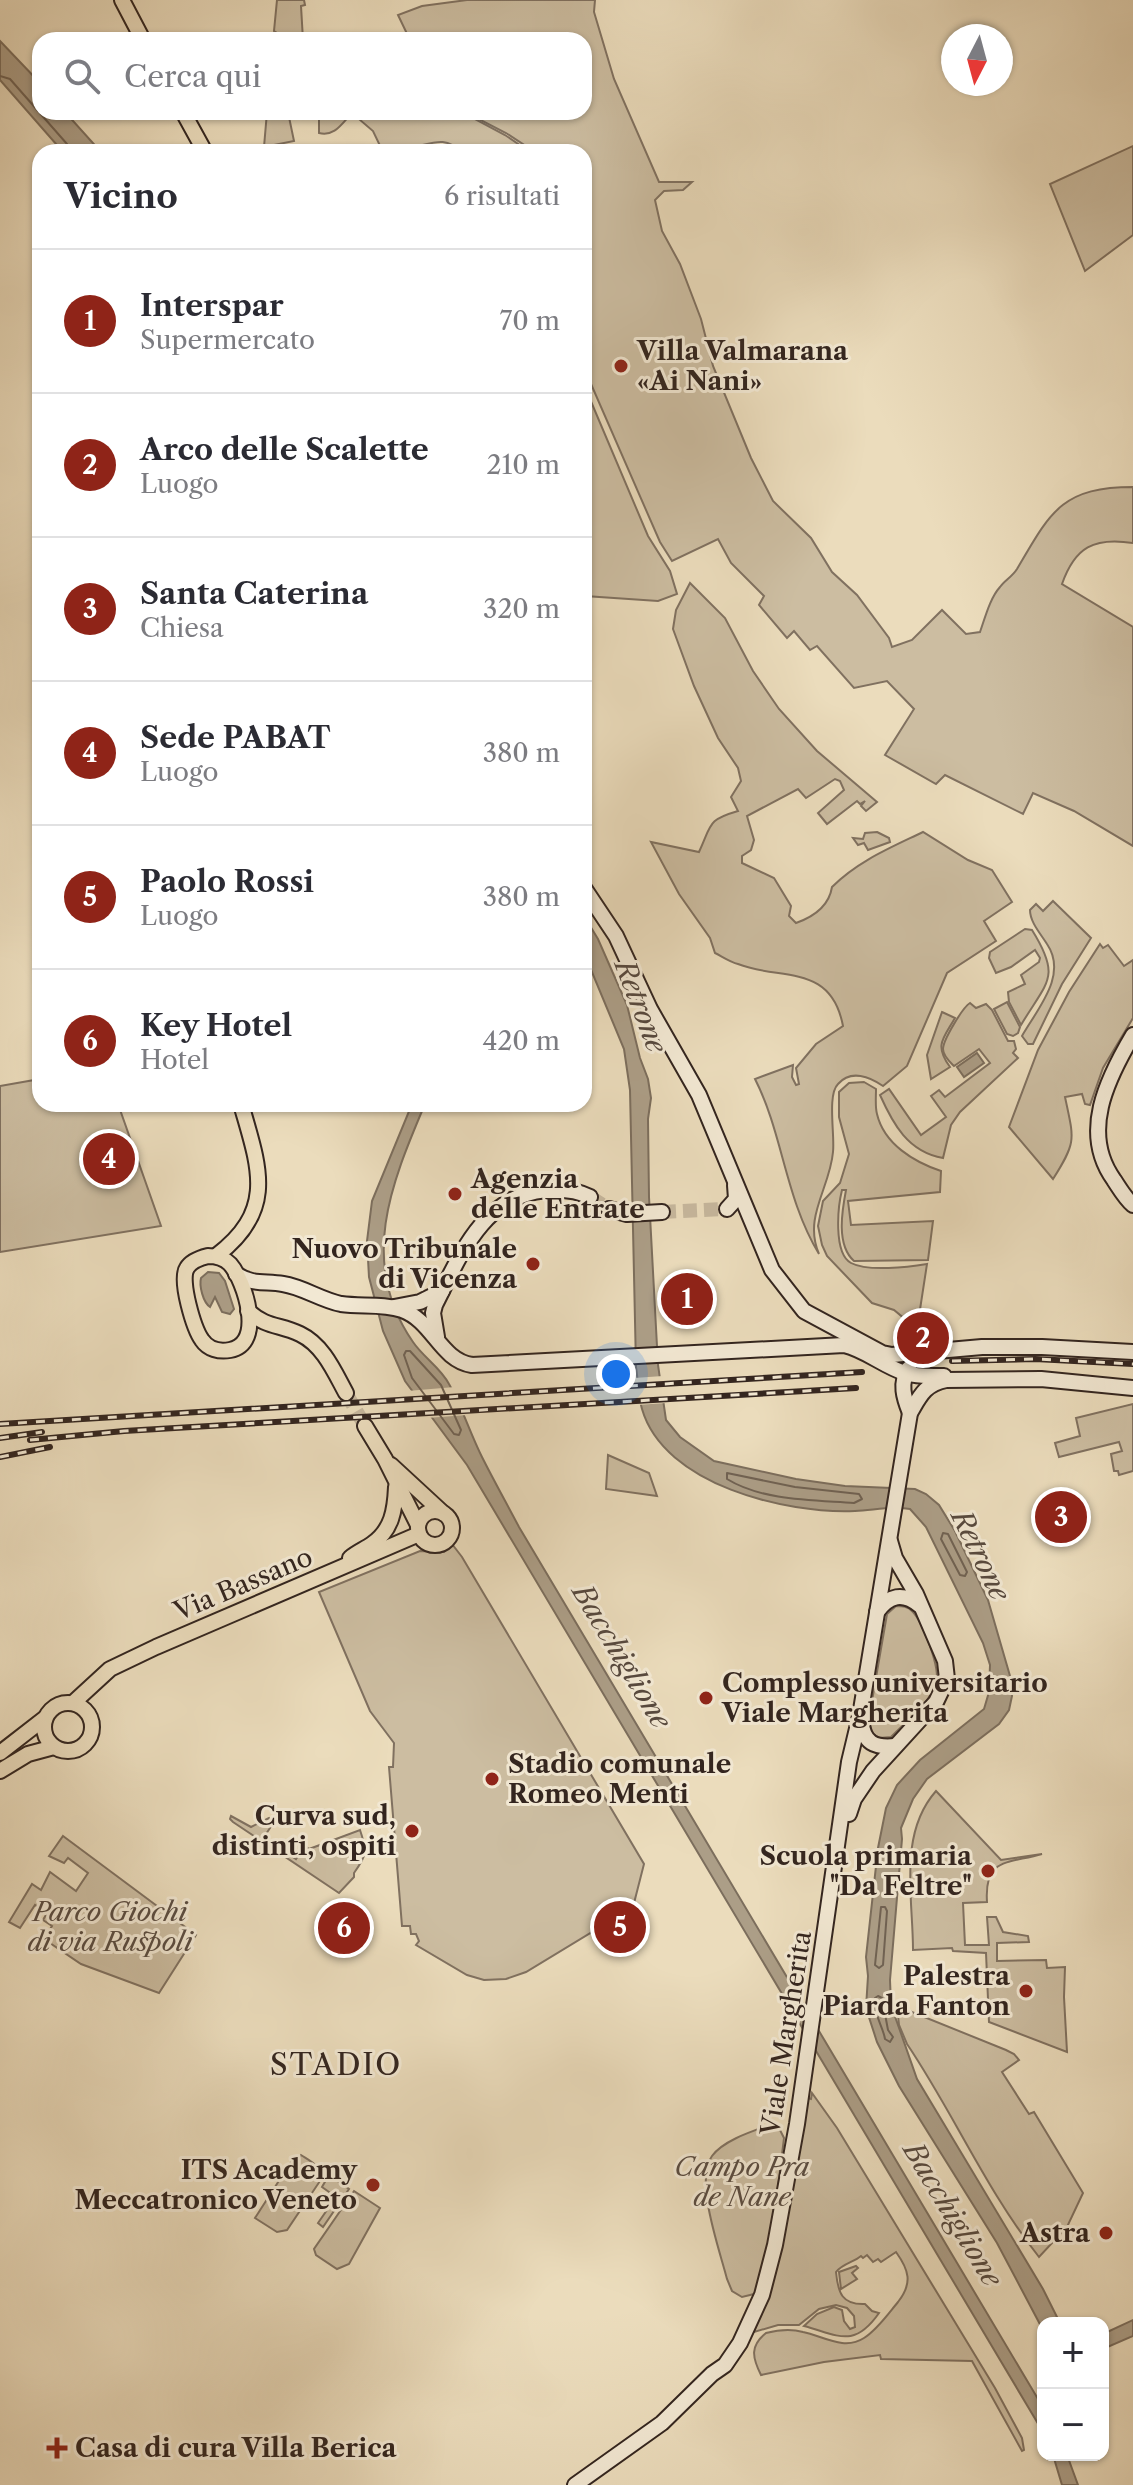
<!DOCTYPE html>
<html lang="it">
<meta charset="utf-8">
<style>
body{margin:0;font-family:"Libre Caslon Text",serif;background:#f7f7f7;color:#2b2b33}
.controls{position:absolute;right:24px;bottom:24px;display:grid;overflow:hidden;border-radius:16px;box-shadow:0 2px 6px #0004}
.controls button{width:72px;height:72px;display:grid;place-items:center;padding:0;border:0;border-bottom:2px solid #e1e1e2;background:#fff;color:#2b2b33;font:40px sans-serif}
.compass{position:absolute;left:941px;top:24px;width:72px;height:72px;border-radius:50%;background:#fff;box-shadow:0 2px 6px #0004;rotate:186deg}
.you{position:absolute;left:616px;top:1374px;width:28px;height:28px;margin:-20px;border:6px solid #fff;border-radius:50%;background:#1a73e8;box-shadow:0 0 0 12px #1a73e833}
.badge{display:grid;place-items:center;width:52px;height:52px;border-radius:50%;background:#8f2418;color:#fff;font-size:26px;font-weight:700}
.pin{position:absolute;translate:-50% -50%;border:4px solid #fff;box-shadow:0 2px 8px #0006}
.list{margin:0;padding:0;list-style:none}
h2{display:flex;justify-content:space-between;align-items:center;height:104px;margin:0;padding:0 32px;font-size:34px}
h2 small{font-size:26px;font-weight:400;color:#7c7c81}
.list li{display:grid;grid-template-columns:52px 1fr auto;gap:24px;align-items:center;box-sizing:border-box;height:144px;padding:0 32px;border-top:2px solid #e1e1e2}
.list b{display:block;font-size:30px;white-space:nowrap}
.list p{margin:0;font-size:26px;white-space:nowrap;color:#7c7c81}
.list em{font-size:26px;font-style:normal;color:#7c7c81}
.icon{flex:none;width:44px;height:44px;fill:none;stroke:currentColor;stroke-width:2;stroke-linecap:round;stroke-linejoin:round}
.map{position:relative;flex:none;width:1133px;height:2485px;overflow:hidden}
.search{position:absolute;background:#fff;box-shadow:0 2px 6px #0004;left:32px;top:32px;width:560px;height:88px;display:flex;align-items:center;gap:20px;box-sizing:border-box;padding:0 28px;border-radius:24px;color:#7c7c81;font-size:30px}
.panel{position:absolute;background:#fff;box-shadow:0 2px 6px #0004;left:32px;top:144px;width:560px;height:968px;border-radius:24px}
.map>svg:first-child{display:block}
.green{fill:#ccbda1;stroke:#807160;stroke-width:2}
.water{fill:#ac9e87;stroke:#7c6e5d;stroke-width:2}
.pier{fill:#ebdcbc}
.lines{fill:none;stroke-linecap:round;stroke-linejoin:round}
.shore{stroke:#706253;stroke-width:2}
.secondary-tunnel{stroke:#c6b79d;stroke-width:14;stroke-dasharray:14 7;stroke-linecap:butt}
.primary-tunnel{stroke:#c6b79d;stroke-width:14;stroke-dasharray:14 7;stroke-linecap:butt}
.secondary-casing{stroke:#33251f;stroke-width:18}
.primary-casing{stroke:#33251f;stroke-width:18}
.secondary{stroke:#f2e8d3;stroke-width:14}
.primary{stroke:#ebdcbc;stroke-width:14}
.rail-casing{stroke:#33251f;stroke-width:6}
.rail{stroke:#f2e8d3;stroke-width:3;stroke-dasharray:9;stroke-linecap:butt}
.poi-dot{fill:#8f2418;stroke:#f2e8d3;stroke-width:3}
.labels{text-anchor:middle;stroke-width:6;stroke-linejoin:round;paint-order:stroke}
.poi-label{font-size:26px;font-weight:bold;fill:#33251f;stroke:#f2e8d3;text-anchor:end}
.street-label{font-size:26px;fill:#33251f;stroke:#f2e8d3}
.park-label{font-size:26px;font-style:italic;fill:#594b40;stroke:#f2e8d3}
.water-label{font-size:28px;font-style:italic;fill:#57493e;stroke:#f2e8d3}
.quarter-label{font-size:30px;letter-spacing:2px;fill:#33251f;stroke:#f2e8d3}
</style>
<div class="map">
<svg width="1133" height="2485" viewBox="0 0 1133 2485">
<rect width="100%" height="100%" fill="#ebdcbc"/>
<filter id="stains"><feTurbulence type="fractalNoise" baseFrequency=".0025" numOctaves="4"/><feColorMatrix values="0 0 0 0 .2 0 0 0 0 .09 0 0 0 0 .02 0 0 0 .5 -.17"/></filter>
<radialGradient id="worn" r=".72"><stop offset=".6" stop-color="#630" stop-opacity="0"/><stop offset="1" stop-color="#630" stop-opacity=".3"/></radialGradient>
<g class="green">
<path d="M277,0H304L305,5L301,6L303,40H282L280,35L274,31Z"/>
<path d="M467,0H595L594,12L614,79L659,182H692L683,190L664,191L655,200L662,231L680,264L701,319L713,366L751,458L773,501L811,538L832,572L857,595L889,638L892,647L912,640L942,610L966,634L980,632C985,618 990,598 1000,587C1005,580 1012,577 1017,569C1050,513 1061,487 1133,487V543C1094,537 1075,547 1062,584L1133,627V846L1074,811L1033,793L1023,814L945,775L936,784L885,755L914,709L887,681L854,688L817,646L810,650L794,631L787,638L759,605L764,596L731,563L718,539L672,561L660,542L584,368V152H535L506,133L465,112H584V40H410L398,15L422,6Z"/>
<path d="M267,112H281L289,117L294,141L264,147Z"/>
<path d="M319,112H462L505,135L527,150L460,152C448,137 435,142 418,146L421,152H383L373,131L352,113C342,123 335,137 319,133Z"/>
<path d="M1133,146V235L1085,271L1050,184Z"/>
<path d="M584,385L648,536L670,571L677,594L658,601L585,596L584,592Z"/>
<path d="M690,583L725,618L753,671L779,709L817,751L877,802L866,811L861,806L865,801L860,804L857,801L827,824L818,813L844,790L840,781L835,779L806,798L798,789L747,816L754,840L751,850L742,856V863L774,878L791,906L789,916L796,923C813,917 829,906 832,887C858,861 890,848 923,832L968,860L992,870L1012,902L984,921L996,941L947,973L907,1066L883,1086C870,1077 851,1069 838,1084C827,1095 835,1135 833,1152C830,1188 803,1217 819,1254C785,1198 783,1134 755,1079L793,1065L792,1077L796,1085L799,1084L796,1068L816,1044L843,1026C831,963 781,981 738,964C730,962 723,957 715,953L710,938L679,894L651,842L699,852C712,824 707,820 738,811L731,797L741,781L738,768L718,738L694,686L673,629L676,610Z"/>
<path d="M877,832L889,838L890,842L868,850L864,843L858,845L853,838L863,839L865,833Z"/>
<path d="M1053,901L1091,938L1062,984L1033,1044H1028L1022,1036C1038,1008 1068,975 1047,944C1040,933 1030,922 1030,910L1036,904L1043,911Z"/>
<path d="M1025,929L1032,930C1062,978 1047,981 1021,1025L1009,1002L1008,992L1025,984L1021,975L1039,962L1040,958L1035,950L1011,967L996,973L989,958L990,952Z"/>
<path d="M1100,944L1103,948L1108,945L1124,966L1133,960V1018L1103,1068L1090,1105L1085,1104L1082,1094L1065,1097C1074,1140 1077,1141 1053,1179L1009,1127L1038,1050L1069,992Z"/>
<path d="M1007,1002L1020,1027L1018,1033L1013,1036L1007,1034L994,1009Z"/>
<path d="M970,1003L976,1008L986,1004L992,1010L1008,1041H1014L1016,1049L1013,1053L1018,1058L960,1112L951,1125L943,1158C908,1152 893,1124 880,1095L889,1089L921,1135L946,1117L931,1096L939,1090L945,1097L990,1063L979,1049L954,1066C950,1062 943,1056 943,1049C943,1040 963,1007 970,1003Z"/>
<path d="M942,1012L955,1018C943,1039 934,1045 950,1067L931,1079L927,1055Z"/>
<path d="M40,1079V1104H118L161,1226L0,1252V1086Z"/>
<path d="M864,1082L876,1089C876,1097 875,1107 877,1114C884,1144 914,1162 941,1171L940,1192L848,1201L851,1225L933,1221L928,1260L854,1261C836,1245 842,1211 846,1190H842C838,1206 833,1253 851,1263C868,1272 909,1267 927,1264L917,1329L894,1310L872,1303L827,1256L822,1245L818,1226L823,1201L840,1183L849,1154L839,1117V1092L849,1083Z"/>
<path d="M1133,1404V1471L1119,1475L1118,1471H1114L1111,1454L1122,1451L1119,1442L1059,1457L1055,1443L1080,1436L1076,1418Z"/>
<path d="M608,1455L649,1473L657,1496L606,1489Z"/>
<path d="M452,1544L462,1557L644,1864L633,1907L526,1972L506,1979L484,1980L467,1975L416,1945L419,1941L416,1934H411L410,1926H402L389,1767H393L394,1743L370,1711L319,1592L420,1551L444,1552Z"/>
<path d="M896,1606C902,1606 908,1606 913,1612C923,1623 941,1669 936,1683C930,1704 905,1722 891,1737L879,1738L872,1733L869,1718L887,1614Z"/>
<path d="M936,1791L1001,1860L1042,1854C1008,1864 984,1857 987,1902L963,1903L965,1945H989L987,1917H996L1003,1932L1028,1936L1029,1942L997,1943V1961L1046,1960L1047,1968L1065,1967L1064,1997L1067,2052L989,2022L986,1953L953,1951L952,1948L913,1950C913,1897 898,1834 936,1791Z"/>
<path d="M231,1816L251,1827L269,1818L274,1822L264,1837L296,1859L305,1846L309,1849L360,1830C368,1853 366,1856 354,1873V1877L339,1893L233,1822L230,1819Z"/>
<path d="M63,1836L196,1935L159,1993L81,1964L44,1939L52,1926L43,1920L47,1913L35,1905L20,1928L9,1922L32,1884L41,1890L50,1872L76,1891L88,1873L68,1858L64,1863L49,1856Z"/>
<path d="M897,2006L1006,2050L1014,2054L1019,2060L1002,2072L1029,2114L1034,2112L1083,2193L1067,2227L1039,2257C986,2190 953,2112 907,2044L899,2025Z"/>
<path d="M812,2093L837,2128L995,2388L1022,2438L1024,2450L1022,2451L972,2361L881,2359L880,2355L824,2362L761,2375C752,2357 750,2346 766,2333C778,2330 792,2329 803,2332C823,2336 844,2351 864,2338C877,2330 888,2314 898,2302C913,2283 909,2270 896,2252L881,2262L878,2259L873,2262L867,2255L863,2258L861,2256C854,2262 842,2264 836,2272C838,2293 842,2305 865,2304L872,2311L879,2313C854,2349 838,2335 804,2326L817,2314L834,2307L842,2310L844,2321L850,2329L855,2327L854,2316L847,2308L836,2305L819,2309L799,2325H778L754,2332L783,2240L808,2098L811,2099Z"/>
<path d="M767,2126L780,2130L784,2138L774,2219L758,2289L754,2294L742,2297L732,2291L727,2279C720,2251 694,2180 712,2156C723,2141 750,2132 767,2126Z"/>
<path d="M301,2155C312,2162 322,2166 320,2181L287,2230L277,2232L255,2218L291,2162L295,2164Z"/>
<path d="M329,2175L349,2189L323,2227L318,2223L336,2197L322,2187Z"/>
<path d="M354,2191L380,2208L349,2264L337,2269L316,2255L314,2249Z"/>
<path d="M856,2266L858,2268L852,2273L857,2279L841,2289L839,2272Z"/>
</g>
<g class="water">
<path d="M0,41L40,83V112H65L101,152H63L0,80Z"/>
<path d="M584,916L598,939L627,1005L640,1058L648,1079L651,1098L648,1119L649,1197L658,1365L666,1420L680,1437L714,1461L796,1479L845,1486L915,1489L926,1494L939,1505L955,1531L988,1600L1010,1676L1012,1696L1009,1710L999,1724L927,1779L913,1799L901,1828L902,1839L890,1980L891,2005L917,2079L1043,2289L1060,2323H1043V2330L997,2243L899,2086L877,2042L866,2008L868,1976L866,1957L878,1848L886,1808L897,1785L920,1760L984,1709L989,1692L990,1665L983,1643L926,1527L910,1509C891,1506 875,1510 855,1511C786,1514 664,1485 642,1409C638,1396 638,1380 636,1367L630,1090L624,1049L584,953Z"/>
<path d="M977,1053L984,1063L964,1077L957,1067Z"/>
<path d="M412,1104H425C391,1184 358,1263 413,1342C423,1357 441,1368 449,1384C462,1407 470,1433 482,1457C494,1481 507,1504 519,1527L1041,2404L1043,2432L467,1465L405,1381L383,1331L369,1277L367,1241L372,1201Z"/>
<path d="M208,1272L219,1273L225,1281L234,1309L230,1314L222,1312L215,1297L210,1307C203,1302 199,1286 201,1278Z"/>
<path d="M1133,2320V2336L1103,2349V2334Z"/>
<path d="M1053,2455H1067L1078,2485H1062Z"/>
</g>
<g class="pier">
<path d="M663,1376L666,1403L637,1405L634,1378Z"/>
<path d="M455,1387L467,1415L427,1418L407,1391Z"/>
</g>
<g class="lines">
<g class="shore">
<path d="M0,76L10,79L67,144L69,152"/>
<path d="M406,1351H410L441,1385L461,1430L459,1435L454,1434L412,1378L404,1355Z"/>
<path d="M727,1473L795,1487L859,1494L862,1499L854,1503C813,1500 763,1501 727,1479Z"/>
<path d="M943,1533L948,1534L967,1572L965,1576L960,1575L941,1539Z"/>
<path d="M881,1907H885L887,1911L883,1965L879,1968L875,1965Z"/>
<path d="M878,1996L882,1998L888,2030L893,2037L890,2042L885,2039C883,2026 873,2014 875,1998Z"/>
</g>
<g class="secondary-tunnel">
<path d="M590,1197L609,1209"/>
<path d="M662,1212L724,1209"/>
</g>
<path class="primary-tunnel" d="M346,1393L365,1426"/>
<defs>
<g id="secondary">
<path d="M584,888L616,936L650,1009L699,1095L772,1270L804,1311L882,1353L892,1355L982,1347H1042L1133,1352"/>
<path d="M1133,1035C1107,1079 1080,1133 1114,1180C1120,1189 1125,1198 1133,1205"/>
<path d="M609,1209L627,1214L662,1212"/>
<path d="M727,1209L736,1199L735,1185"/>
<path d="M236,1274C252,1285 265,1281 283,1284C303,1287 321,1300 341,1304C361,1307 383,1303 402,1310C433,1321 440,1360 472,1365L844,1345C866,1350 883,1366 905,1373C918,1377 931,1376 944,1376"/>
<path d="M394,1307L420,1302L442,1291"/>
<path d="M437,1337L433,1313L435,1305C460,1256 483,1195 547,1190C562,1189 577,1190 590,1197"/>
<path d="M909,1368C899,1383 904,1398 910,1413"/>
<path d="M877,1612C889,1595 903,1592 919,1605"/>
<path d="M861,1721C864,1743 874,1748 895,1746"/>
<path d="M849,1814L854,1799L873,1771L936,1702L947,1679L945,1661L916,1594L895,1558L890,1541"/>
<path d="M575,2485L662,2423L712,2374L725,2365L740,2343L762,2295L775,2245L797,2124L849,1762L860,1716L910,1413C920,1396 925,1384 946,1380L1041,1379L1133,1388"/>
</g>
<g id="primary">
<path d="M122,0L143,40"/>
<path d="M183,112L205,152"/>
<path d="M208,1256C216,1256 224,1258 230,1264C245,1281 265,1344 230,1350C219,1352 208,1349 202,1340C194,1329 179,1280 187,1268C191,1261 200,1258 208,1256Z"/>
<path d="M216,1256C277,1210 259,1167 241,1104"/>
<path d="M248,1311C267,1328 279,1324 300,1334C323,1345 334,1371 346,1393"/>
<path d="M365,1426L385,1459L418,1525"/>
<path d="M391,1465L443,1513"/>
<circle cx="435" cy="1528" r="17"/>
<path d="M350,1558C357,1552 365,1549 372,1544C392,1530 395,1510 396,1487"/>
<circle cx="68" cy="1727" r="24"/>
<path d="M73,1703L110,1669L156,1647L419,1534"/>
<path d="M0,1753L45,1718"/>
<path d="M0,1771L28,1754L54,1747"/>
</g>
</defs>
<use href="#secondary" class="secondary-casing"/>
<use href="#primary" class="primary-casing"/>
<use href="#secondary" class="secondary"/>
<use href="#primary" class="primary"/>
<defs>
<g id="rail">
<path d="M952,1361L1035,1359L1133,1364"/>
<path d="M0,1424L862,1372"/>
<path d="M0,1438L42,1432"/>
<path d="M30,1440L124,1431L856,1388"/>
<path d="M0,1457L50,1447"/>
</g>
</defs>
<use href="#rail" class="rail-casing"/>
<use href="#rail" class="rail"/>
</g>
<g class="poi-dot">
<circle cx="621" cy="366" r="8"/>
<circle cx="455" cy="1194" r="8"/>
<circle cx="533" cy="1264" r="8"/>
<circle cx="706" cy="1698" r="8"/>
<circle cx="492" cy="1779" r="8"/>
<circle cx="412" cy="1831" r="8"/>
<circle cx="988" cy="1871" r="8"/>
<circle cx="1026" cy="1991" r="8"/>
<circle cx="373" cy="2185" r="8"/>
<circle cx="1106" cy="2233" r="8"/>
<path d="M53 2436h8v8h8v8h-8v8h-8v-8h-8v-8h8z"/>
</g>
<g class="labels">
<g class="poi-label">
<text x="637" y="360" text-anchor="start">Villa Valmarana<tspan x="637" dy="30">«Ai Nani»</tspan></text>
<text x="471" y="1188" text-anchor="start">Agenzia<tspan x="471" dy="30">delle Entrate</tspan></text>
<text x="517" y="1258">Nuovo Tribunale<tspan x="517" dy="30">di Vicenza</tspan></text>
<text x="722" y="1692" text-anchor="start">Complesso universitario<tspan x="722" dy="30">Viale Margherita</tspan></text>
<text x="508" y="1773" text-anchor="start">Stadio comunale<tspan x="508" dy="30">Romeo Menti</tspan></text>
<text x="396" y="1825">Curva sud,<tspan x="396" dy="30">distinti, ospiti</tspan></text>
<text x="972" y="1865">Scuola primaria<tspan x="972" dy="30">"Da Feltre"</tspan></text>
<text x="1010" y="1985">Palestra<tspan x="1010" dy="30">Piarda Fanton</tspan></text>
<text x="357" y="2179">ITS Academy<tspan x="357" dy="30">Meccatronico Veneto</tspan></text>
<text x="1090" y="2242">Astra</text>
<text x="75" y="2457" text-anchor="start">Casa di cura Villa Berica</text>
</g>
<g class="street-label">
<text transform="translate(243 1584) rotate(-23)" y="9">Via Bassano</text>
<text transform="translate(786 2033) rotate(-81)" y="9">Viale Margherita</text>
</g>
<g class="park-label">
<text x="110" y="1921">Parco Giochi<tspan x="110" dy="30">di via Ruspoli</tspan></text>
<text x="742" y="2176">Campo Pra<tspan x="742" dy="30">de Nane</tspan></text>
</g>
<g class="water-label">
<text transform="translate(641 1006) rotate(69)" y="10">Retrone</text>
<text transform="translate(981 1555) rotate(64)" y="10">Retrone</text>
<text transform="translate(622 1656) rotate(59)" y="10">Bacchiglione</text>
<text transform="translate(953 2214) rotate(59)" y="10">Bacchiglione</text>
</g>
<g class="quarter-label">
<text x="336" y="2075">STADIO</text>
</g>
</g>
<rect width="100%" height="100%" filter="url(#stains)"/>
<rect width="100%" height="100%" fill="url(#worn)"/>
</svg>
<div class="controls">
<button>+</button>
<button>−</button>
</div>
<svg class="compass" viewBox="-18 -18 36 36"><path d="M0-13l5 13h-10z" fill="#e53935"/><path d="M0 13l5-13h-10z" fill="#7c7c81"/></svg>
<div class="you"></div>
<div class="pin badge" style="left:687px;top:1299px">1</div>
<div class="pin badge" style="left:923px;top:1338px">2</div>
<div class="pin badge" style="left:1061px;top:1517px">3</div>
<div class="pin badge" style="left:109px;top:1159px">4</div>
<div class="pin badge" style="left:620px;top:1927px">5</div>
<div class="pin badge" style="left:344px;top:1928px">6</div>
<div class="search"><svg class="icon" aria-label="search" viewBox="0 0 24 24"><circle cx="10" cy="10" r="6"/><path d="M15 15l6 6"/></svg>Cerca qui</div>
<section class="panel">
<h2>Vicino<small>6 risultati</small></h2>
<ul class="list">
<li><span class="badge">1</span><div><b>Interspar</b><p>Supermercato</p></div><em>70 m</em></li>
<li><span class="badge">2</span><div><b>Arco delle Scalette</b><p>Luogo</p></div><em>210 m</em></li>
<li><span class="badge">3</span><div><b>Santa Caterina</b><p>Chiesa</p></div><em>320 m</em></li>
<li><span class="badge">4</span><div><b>Sede PABAT</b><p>Luogo</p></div><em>380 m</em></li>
<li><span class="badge">5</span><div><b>Paolo Rossi</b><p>Luogo</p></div><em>380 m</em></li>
<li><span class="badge">6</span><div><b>Key Hotel</b><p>Hotel</p></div><em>420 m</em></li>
</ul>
</section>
</div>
